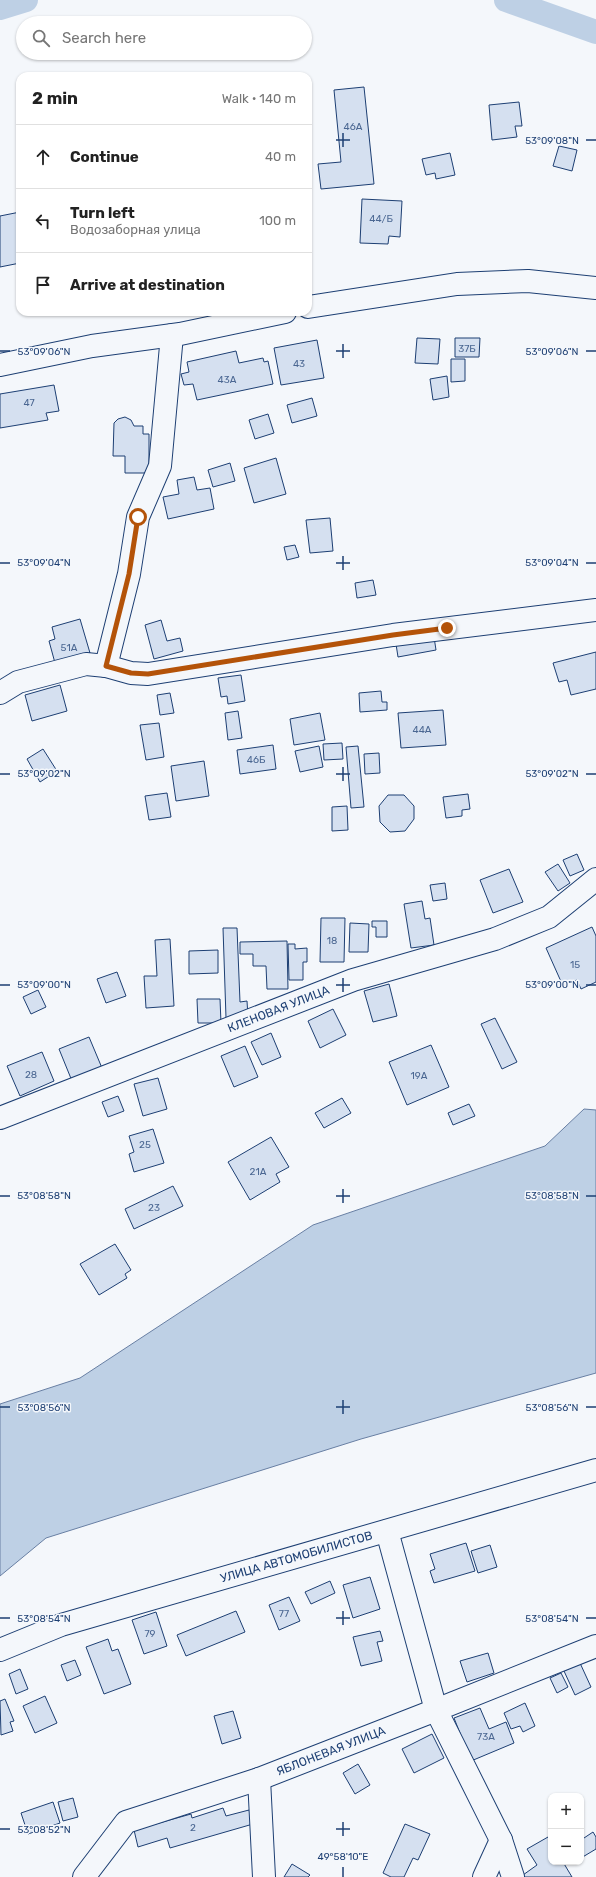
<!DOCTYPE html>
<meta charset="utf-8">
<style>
body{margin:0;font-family:Rubik,sans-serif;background:#f2f2f2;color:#222}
.controls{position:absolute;right:12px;bottom:12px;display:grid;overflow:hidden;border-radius:8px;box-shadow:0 1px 3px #0004}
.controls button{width:36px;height:36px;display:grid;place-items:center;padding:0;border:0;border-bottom:1px solid #e0e0e0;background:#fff;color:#222;font:20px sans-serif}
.stop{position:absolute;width:12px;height:12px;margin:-9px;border:3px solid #b45309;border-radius:50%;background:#fff}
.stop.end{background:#b45309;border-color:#fff;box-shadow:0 1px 4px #0008}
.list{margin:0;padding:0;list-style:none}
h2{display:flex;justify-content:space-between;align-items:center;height:52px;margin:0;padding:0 16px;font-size:17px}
h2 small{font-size:13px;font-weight:400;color:#767676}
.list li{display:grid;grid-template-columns:26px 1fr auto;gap:12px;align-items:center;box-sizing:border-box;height:64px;padding:0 16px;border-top:1px solid #e0e0e0}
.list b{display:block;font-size:15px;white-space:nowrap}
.list p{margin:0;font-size:13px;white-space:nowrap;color:#767676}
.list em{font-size:13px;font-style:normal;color:#767676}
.icon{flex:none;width:22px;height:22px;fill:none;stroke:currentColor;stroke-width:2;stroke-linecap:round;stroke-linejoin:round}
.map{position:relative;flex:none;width:596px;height:1877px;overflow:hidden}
.search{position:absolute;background:#fff;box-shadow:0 1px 3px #0004;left:16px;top:16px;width:296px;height:44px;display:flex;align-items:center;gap:10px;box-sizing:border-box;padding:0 14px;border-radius:22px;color:#767676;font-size:15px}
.panel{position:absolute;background:#fff;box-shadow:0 1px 3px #0004;left:16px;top:72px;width:296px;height:244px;border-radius:12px}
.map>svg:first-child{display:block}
.water{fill:#bed0e5;stroke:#687fa3}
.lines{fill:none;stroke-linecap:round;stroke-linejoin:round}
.canal{stroke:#bed0e5;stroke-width:24}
.building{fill:#d5e0f0;stroke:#1d3f73}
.minor-casing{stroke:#1d3f73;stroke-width:24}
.minor{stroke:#f4f7fb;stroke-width:22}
.route{stroke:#b45309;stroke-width:5}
.ticks{fill:none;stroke:#1d3f73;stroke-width:1.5}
.labels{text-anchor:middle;stroke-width:3;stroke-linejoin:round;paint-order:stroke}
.number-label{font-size:10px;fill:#4b6792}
.street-label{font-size:12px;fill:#1d3f73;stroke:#f4f7fb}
.ticks-label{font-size:10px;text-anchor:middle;fill:#1d3f73;stroke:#f4f7fb;stroke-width:3;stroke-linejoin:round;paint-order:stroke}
</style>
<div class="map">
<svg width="596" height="1877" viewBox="0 0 596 1877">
<rect width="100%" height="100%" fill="#f4f7fb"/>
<path class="water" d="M584,1109L596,1110V1373L361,1439L46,1538L0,1576V1404L80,1378L313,1225L545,1146Z"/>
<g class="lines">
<g class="canal">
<path d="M506,0L596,32"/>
<path d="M0,8L26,0"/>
</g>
</g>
<g class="building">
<path d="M364,87L374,184L321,189L318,164L341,162L334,90Z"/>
<path d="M519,102L522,126H515L517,137L492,140L489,105Z"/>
<path d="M559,146L577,150L572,171L553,166Z"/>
<path d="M450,153L455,175L436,179L435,173L426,175L422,159Z"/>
<path d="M362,199L402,201L400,237L389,236L388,244L360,243Z"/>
<path d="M20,212V263L0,267V216Z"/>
<path d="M417,338L440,339L438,364L415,363Z"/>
<path d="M455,338H480L479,357H455Z"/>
<path d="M317,340L324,378L281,385L274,348Z"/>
<path d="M236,351L239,363L263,358L264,362L268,361L273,384L197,400L193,384L184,385L181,374L189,372L187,362Z"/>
<path d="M451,359H465V381L451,382Z"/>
<path d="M447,376L449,397L433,400L430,379Z"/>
<path d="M54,385L59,411L46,413L48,420L0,428V394Z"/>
<path d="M312,398L317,416L292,423L287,405Z"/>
<path d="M268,414L274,433L255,439L249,420Z"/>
<path d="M125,417L131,420L134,426H143V434H149V473H125V456H113L114,423L118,419Z"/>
<path d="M276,458L286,494L254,503L244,468Z"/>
<path d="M230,463L235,481L213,487L208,470Z"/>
<path d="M194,477L197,490L210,488L214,509L168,519L163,497L179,494L177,480Z"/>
<path d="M330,518L333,551L310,553L306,520Z"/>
<path d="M295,545L299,557L287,560L284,547Z"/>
<path d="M373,580L376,595L357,598L355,583Z"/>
<path d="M80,619L90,653L55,663L49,641L55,639L52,627Z"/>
<path d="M161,620L167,641L180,638L183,651L154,659L145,625Z"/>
<path d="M434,637L436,650L398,657L396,644Z"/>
<path d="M596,652V689L571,695L567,680L559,682L553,663Z"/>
<path d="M241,675L245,701L228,704L227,696L221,697L218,678Z"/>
<path d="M60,685L67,711L32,721L25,695Z"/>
<path d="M381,691L382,702H387V710L360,712L359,693Z"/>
<path d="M170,693L174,713L160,715L157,695Z"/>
<path d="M443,710L446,745L401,748L398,713Z"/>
<path d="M238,711L242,738L228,740L225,713Z"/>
<path d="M320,713L325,740L294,745L290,719Z"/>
<path d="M159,723L164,757L146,760L140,725Z"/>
<path d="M342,743L343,759L324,760L323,744Z"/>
<path d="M273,745L276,769L240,774L237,750Z"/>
<path d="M319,746L323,767L300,772L295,751Z"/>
<path d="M358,746L364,807L351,808L346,747Z"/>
<path d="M43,749L57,771L40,782L27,759Z"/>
<path d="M379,753L380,773L365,774L364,754Z"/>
<path d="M204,761L209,796L176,801L171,766Z"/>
<path d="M167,793L171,817L149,820L145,796Z"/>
<path d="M468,794L470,809L462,810V816L446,818L443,797Z"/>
<path d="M388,795H404L414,806V819L405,831L390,832L380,822L379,806Z"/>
<path d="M347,806L348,830L332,831V807Z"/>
<path d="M577,854L584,870L570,876L563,860Z"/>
<path d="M558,864L570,883L558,891L545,872Z"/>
<path d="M509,869L523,902L493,913L480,880Z"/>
<path d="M445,883L447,899L433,901L430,885Z"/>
<path d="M422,901L425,919L430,918L434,945L411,948L404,904Z"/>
<path d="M321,918H345L344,962H320Z"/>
<path d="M372,921H387V937H376V927H372Z"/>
<path d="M350,923L369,924L368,952H349Z"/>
<path d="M592,927L596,936V982L581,989L577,980L563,986L546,948Z"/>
<path d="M223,928H237L240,1002L247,1001L248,1017L226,1018Z"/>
<path d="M170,939L174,1006L146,1008L144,976H157L155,940Z"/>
<path d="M287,941L288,989H267L266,966H253V954H240V942Z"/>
<path d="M288,944H295V949L307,948V962H303V980H289Z"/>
<path d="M218,950V973L189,974V951Z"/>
<path d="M117,972L126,996L106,1003L97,979Z"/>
<path d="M389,984L397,1016L373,1022L364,991Z"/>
<path d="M38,990L46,1007L31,1014L23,997Z"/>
<path d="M197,999H220L221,1023H198Z"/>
<path d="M333,1009L346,1035L320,1048L308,1021Z"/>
<path d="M495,1018L517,1062L502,1069L481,1024Z"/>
<path d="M271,1033L281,1057L262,1065L251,1042Z"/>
<path d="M89,1037L102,1068L72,1081L59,1049Z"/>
<path d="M431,1045L449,1087L407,1105L389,1062Z"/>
<path d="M245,1046L258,1077L234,1087L221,1056Z"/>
<path d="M42,1052L54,1081L20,1096L7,1066Z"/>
<path d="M158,1078L167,1109L143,1116L134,1084Z"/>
<path d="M118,1096L124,1111L108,1117L102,1102Z"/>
<path d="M342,1098L351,1113L324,1128L315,1113Z"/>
<path d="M469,1104L475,1116L453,1125L448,1113Z"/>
<path d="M153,1129L164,1163L134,1172L129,1154L134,1152L129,1136Z"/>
<path d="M271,1137L289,1167L276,1174L280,1182L250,1200L228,1162Z"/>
<path d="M173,1186L183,1206L134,1229L125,1209Z"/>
<path d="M115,1244L131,1270L125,1274L127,1278L99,1295L80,1264Z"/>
<path d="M466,1543L475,1571L434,1583L430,1571L435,1569L430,1554Z"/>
<path d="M490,1545L497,1567L478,1573L471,1551Z"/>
<path d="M370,1577L380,1609L353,1618L343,1585Z"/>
<path d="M330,1581L335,1593L311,1604L305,1592Z"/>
<path d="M289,1597L300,1621L279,1630L269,1605Z"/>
<path d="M236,1611L245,1632L186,1656L177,1635Z"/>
<path d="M156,1612L167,1646L144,1654L132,1620Z"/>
<path d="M380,1631L383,1641L377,1642L382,1661L361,1666L353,1637Z"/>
<path d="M108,1639L112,1651L118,1649L131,1684L104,1694L86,1647Z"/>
<path d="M488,1653L494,1673L467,1682L460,1661Z"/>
<path d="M75,1660L81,1675L67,1681L61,1665Z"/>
<path d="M580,1663L591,1687L575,1695L564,1671Z"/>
<path d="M20,1669L28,1689L16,1694L9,1674Z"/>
<path d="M561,1673L568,1687L557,1693L550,1678Z"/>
<path d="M45,1696L57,1723L35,1733L23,1706Z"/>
<path d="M5,1699L14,1721L10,1722L13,1731L1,1735L0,1701Z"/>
<path d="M525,1703L535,1726L523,1732L520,1726L511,1729L504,1713Z"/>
<path d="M480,1708L489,1729L506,1722L514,1743L471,1761L454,1718Z"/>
<path d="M233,1711L241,1738L222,1744L214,1716Z"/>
<path d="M432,1734L444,1758L414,1773L402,1749Z"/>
<path d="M358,1764L370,1785L355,1794L343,1773Z"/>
<path d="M73,1798L78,1817L63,1821L58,1802Z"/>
<path d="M53,1802L60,1823L28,1834L21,1813Z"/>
<path d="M223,1808L226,1816L249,1810L253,1824L170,1848L167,1838L138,1847L134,1830L191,1814L192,1818Z"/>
<path d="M405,1824L430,1834L418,1860L413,1858L404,1877H391L383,1873Z"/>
<path d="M593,1832L596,1837V1849L581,1858V1840Z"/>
<path d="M548,1837L551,1842V1862H563L572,1877H524L523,1875L537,1865L527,1849Z"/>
<path d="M292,1864L310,1875L308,1877H284Z"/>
</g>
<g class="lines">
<defs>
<g id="minor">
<path d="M308,307L457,284L528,281L596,288"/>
<path d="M0,365L92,346L180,334L285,312"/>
<path d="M106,666L129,574L138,517L160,466L172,335"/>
<path d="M0,693L18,682L86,664L106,666L131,673L148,674L393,635L596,610"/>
<path id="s1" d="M0,1118L353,980L495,939L549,917L596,879"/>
<path d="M387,1531L436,1710L501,1840L513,1877"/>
<path id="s2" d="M0,1650L61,1625L596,1470"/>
<path d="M259,1779L264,1877"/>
<path id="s3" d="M84,1877L126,1822L259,1779L436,1710L596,1646"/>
<path d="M484,1877L501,1840"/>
</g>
</defs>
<use href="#minor" class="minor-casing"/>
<use href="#minor" class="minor"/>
</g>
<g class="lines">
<path class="route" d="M138,517L129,574L106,666L131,673L148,674L393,635L447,628"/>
</g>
<path class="ticks" d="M343,133V147M336,140H350M586,140H596M343,344V358M0,351H10M336,351H350M586,351H596M343,556V570M0,563H10M336,563H350M586,563H596M343,767V781M0,774H10M336,774H350M586,774H596M343,978V992M0,985H10M336,985H350M586,985H596M343,1189V1203M0,1196H10M336,1196H350M586,1196H596M343,1400V1414M0,1407H10M336,1407H350M586,1407H596M343,1611V1625M0,1618H10M336,1618H350M586,1618H596M343,1822V1836M0,1829H10M336,1829H350M343,1867V1877"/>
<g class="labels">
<g class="number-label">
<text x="353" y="130">46А</text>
<text x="381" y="222">44/Б</text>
<text x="467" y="352">37Б</text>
<text x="299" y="367">43</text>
<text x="227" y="383">43А</text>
<text x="29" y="406">47</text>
<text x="69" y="651">51А</text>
<text x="422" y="733">44А</text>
<text x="256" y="763">46Б</text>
<text x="332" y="944">18</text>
<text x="575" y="968">15</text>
<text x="31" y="1078">28</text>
<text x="419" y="1079">19А</text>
<text x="145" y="1148">25</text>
<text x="258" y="1175">21А</text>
<text x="154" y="1211">23</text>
<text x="284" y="1617">77</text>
<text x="150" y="1637">79</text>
<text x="486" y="1740">73А</text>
<text x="193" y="1831">2</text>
</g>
<g class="street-label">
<text dy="4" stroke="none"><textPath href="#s1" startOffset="299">КЛЕНОВАЯ УЛИЦА</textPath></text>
<text dy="4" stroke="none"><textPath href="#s2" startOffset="311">УЛИЦА АВТОМОБИЛИСТОВ</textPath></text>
<text dy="4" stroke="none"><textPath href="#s3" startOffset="286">ЯБЛОНЕВАЯ УЛИЦА</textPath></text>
</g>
</g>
<g class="ticks-label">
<text x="552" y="144">53°09'08"N</text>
<text x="44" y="355">53°09'06"N</text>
<text x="552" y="355">53°09'06"N</text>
<text x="44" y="566">53°09'04"N</text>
<text x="552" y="566">53°09'04"N</text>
<text x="44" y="777">53°09'02"N</text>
<text x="552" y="777">53°09'02"N</text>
<text x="44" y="988">53°09'00"N</text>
<text x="552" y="988">53°09'00"N</text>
<text x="44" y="1199">53°08'58"N</text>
<text x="552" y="1199">53°08'58"N</text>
<text x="44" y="1411">53°08'56"N</text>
<text x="552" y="1411">53°08'56"N</text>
<text x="44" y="1622">53°08'54"N</text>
<text x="552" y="1622">53°08'54"N</text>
<text x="44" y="1833">53°08'52"N</text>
<text x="343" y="1860">49°58'10"E</text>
</g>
</svg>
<div class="controls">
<button>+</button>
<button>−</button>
</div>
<div class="stop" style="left:138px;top:517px"></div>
<div class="stop end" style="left:447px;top:628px"></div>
<div class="search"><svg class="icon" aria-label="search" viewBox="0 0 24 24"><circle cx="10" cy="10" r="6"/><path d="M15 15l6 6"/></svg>Search here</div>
<section class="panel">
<h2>2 min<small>Walk · 140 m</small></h2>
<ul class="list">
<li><svg class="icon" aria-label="ahead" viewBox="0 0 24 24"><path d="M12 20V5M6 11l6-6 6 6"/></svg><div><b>Continue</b></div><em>40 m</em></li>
<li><svg class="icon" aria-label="left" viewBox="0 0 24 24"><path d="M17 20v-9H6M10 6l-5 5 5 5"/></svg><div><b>Turn left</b><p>Водозаборная улица</p></div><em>100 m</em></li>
<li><svg class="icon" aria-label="arrive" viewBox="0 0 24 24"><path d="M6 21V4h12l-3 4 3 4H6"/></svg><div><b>Arrive at destination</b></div></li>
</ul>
</section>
</div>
